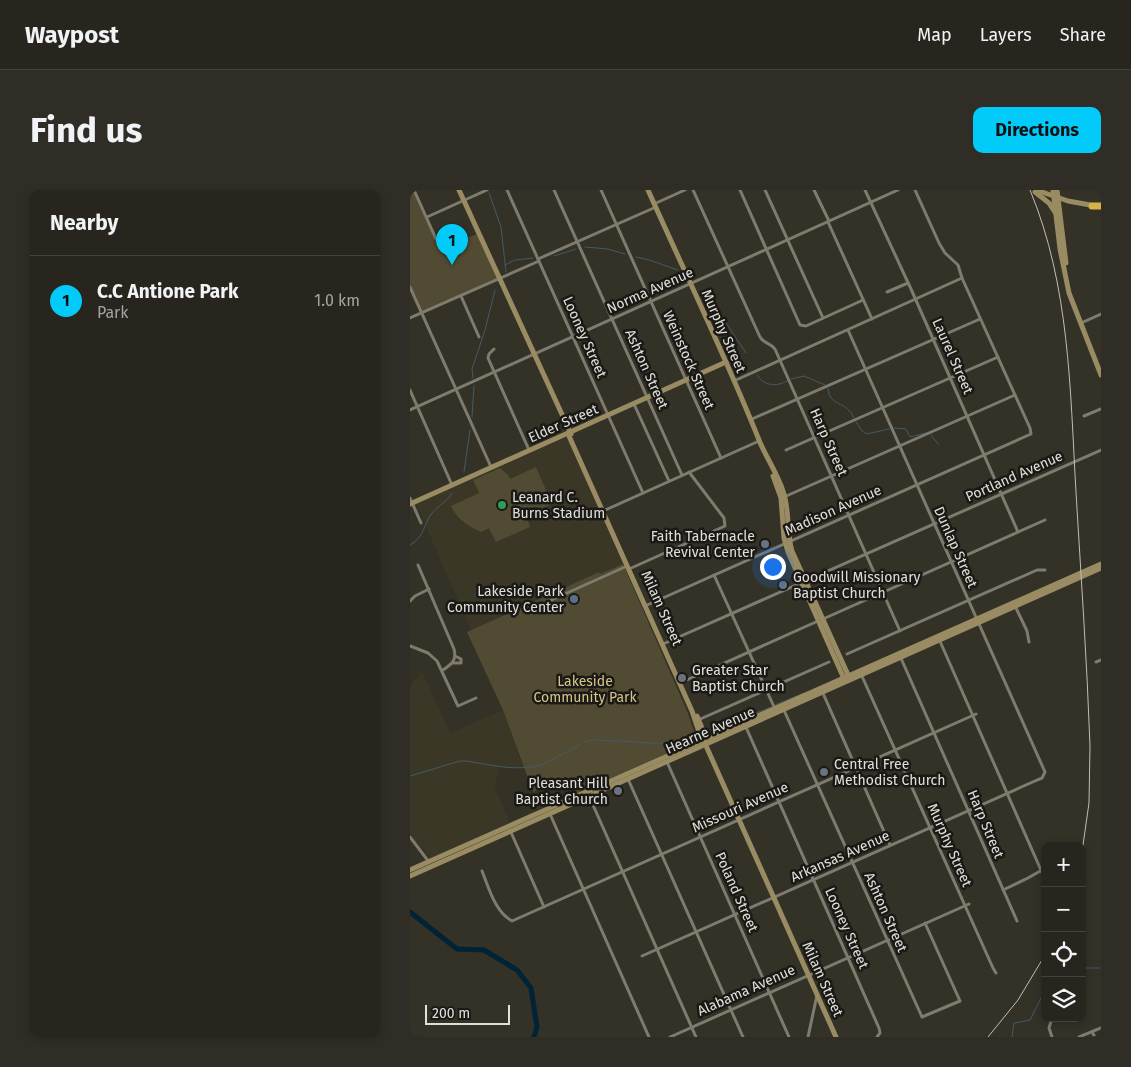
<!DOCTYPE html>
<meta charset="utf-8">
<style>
body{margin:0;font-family:"Fira Sans",sans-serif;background:#2f2d26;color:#f1f3f6}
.controls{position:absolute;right:15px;bottom:15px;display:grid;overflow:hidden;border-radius:10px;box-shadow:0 2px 8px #0003}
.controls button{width:45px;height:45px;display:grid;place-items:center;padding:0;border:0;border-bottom:1px solid #43423b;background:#27251d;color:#f1f3f6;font:25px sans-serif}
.scale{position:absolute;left:15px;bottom:12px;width:85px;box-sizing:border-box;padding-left:5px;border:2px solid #e1dfd9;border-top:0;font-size:14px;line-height:18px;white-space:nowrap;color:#e1dfd9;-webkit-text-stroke:4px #1a1915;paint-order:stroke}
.you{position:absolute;left:362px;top:376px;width:18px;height:18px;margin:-12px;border:4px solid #fff;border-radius:50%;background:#1a73e8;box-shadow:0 0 0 8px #1a73e833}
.badge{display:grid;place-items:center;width:32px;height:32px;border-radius:50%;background:#02cbf9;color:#111;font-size:16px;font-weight:700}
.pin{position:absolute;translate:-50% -41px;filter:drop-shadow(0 1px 2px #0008)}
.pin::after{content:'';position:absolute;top:26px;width:18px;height:15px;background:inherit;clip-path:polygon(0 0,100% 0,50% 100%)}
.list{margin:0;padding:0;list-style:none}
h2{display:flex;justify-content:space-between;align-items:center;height:65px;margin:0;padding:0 20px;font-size:21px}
h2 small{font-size:16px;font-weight:400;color:#a4a5a4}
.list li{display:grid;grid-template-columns:32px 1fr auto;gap:15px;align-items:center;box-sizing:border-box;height:90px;padding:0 20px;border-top:1px solid #43423b}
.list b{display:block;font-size:19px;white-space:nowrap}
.list p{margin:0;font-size:16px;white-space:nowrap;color:#a4a5a4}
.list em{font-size:16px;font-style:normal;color:#a4a5a4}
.icon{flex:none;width:28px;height:28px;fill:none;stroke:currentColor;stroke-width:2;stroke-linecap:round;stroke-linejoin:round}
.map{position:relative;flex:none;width:691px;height:847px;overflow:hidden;border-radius:10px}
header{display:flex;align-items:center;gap:30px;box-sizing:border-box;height:70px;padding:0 25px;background:#27251d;border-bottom:1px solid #43423b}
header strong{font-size:24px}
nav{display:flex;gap:28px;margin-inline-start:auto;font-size:18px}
.intro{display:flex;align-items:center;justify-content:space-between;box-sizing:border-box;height:120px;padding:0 30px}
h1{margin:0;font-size:35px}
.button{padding:12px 22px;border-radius:10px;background:#02cbf9;color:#111;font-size:18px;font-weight:700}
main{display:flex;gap:30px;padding:0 30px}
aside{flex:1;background:#27251d;border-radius:10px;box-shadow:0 2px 8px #0003}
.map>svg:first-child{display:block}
.built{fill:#3b3726}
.green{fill:#514b33}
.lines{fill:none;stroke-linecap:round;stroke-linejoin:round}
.stream{stroke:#445b66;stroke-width:1}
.river{stroke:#002335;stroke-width:5}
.street{stroke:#7e7b6f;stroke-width:3}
.secondary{stroke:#998b62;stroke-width:5}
.highway{stroke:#d7b145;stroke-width:7}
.rail{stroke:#c0beb7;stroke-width:1}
.leisure-dot{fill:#2e9e5b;stroke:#1a1915;stroke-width:2}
.worship-dot{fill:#6b7280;stroke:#1a1915;stroke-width:2}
.service-dot{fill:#5c6f8a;stroke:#1a1915;stroke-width:2}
.labels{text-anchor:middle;stroke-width:5;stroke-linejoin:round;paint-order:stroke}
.street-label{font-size:14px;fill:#e1dfd9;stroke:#1a1915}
.poi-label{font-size:14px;fill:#e1dfd9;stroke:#1a1915;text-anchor:start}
.park-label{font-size:14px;fill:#d7c687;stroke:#1a1915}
</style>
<header>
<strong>Waypost</strong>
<nav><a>Map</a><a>Layers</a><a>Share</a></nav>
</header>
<div class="intro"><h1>Find us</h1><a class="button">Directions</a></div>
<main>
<aside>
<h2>Nearby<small></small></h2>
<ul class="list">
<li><span class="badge">1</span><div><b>C.C Antione Park</b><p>Park</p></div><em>1.0 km</em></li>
</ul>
</aside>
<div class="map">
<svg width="691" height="847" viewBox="0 0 691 847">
<rect width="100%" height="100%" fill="#343127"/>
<g class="built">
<path d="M157,247L213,374L190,384L189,382L61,440L6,314Z"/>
<path d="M12,481L40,543L93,520L113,577L99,578L89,576L85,599L99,630L97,635L22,668L17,665L0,643V496Z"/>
</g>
<g class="green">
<path d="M0,0H4L30,60L69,43L90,89L12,123L0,97Z"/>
<path d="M126,277L142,314L116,326L120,337L86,352L79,338L71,342C59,337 46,328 41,316L69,303L63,290L90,278L98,285L100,289Z"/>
<path d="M213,374L277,521L287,550L165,604L156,587L123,602L93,520L57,442L189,382L190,384Z"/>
</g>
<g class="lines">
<g class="stream">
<path d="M79,3L91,37L96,82"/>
<path d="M175,57L198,59L215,64"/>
<path d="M144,66L166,59"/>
<path d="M226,67L239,70L268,80"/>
<path d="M95,75L105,70L123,68"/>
<path d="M310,124L336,163"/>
<path d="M347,185C353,196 367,197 377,191"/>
<path d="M63,188L62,179L75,140L85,100"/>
<path d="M381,189L394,186L415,195"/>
<path d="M418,198C419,218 436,209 444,228"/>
<path d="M62,227L64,196"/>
<path d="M446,232L452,241L457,244L479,239"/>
<path d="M484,238L496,239L500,247L516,243"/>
<path d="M521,245L529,255"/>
<path d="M54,282L60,240"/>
<path d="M0,355C15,347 13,335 22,323C29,315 37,312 42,303"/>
<path d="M365,515L394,503"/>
<path d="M300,541L309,532C327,529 343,525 361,517"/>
<path d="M173,552C184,548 194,551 204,551C231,551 256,558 282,548"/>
<path d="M138,572L171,554"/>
<path d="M0,586L50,571H56C82,575 110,583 136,573"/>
<path d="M672,778H690"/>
<path d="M602,847L604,833L620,830L635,800"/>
</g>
<path class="river" d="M0,722L47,759L74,760L107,780L121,798L127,837L124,847"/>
<g class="street">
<path d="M4,0L26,49"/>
<path d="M97,0L233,303"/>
<path d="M144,0L272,285"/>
<path d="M191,0L311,268"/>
<path d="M283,0L350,147C354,154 361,153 365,159L490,441"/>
<path d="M330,0L390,135L396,136L453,110"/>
<path d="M355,0L413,128"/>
<path d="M404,0L419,31"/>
<path d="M455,0L501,99L608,342"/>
<path d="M244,14L275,0"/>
<path d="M17,27L77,0"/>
<path d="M418,32L462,129"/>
<path d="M128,69L246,17"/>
<path d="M0,97L81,277"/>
<path d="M477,102L498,93"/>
<path d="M51,106L69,147"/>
<path d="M0,128L129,71"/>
<path d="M671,133L691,124"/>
<path d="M84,159L79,164L78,168L119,260"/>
<path d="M324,191L552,88"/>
<path d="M0,200L42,295"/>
<path d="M224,214L259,291"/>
<path d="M0,220L488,0"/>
<path d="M674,226L691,219"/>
<path d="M342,229L570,129"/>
<path d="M376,260L588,167"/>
<path d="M374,307L605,205"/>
<path d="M0,308L11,333"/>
<path d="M193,321L349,251"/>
<path d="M8,375L44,459C47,470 42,474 33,480"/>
<path d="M219,379L315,336L314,328L279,282"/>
<path d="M304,385L365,519"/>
<path d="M0,411L5,406L19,399"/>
<path d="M137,412L217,376"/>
<path d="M235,416L621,244L620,238L552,88L548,75L535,63L529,53L505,0"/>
<path d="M605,416L617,441L619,452"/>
<path d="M413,429L635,330"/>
<path d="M529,449L634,687"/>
<path d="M253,454L691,260"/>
<path d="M0,456L18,463L27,471L48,516L66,508"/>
<path d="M437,464L627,380H635"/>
<path d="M490,466L607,731"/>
<path d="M686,472L691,470"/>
<path d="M43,473H51V469L45,466"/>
<path d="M451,484L583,778L586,783"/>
<path d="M270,493L408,431"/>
<path d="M412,501L480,655"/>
<path d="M373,518L512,827L550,811L515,733"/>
<path d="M288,530L419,472"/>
<path d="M335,535L469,838L470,843L467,847"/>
<path d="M257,572L379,847"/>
<path d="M218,589L333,847"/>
<path d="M179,606L286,847"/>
<path d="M140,624L239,847"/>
<path d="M100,640L134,717"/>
<path d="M0,647L19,672"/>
<path d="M72,681C79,698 85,722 102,731L566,524"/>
<path d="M593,700L618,688L632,680"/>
<path d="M232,766L625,591L632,588L635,582L438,140"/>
<path d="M642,828L639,838L642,847"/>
<path d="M682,842L685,847"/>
<path d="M260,847L559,714"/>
<path d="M398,847L407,805"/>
<path d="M669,847L691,838"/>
</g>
<g class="secondary">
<path d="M49,0L161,244"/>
<path d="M238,0C275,83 315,165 349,250C356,267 367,283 373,301C380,320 376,341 382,361L439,487"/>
<path d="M626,0L658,11L686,16"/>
<path d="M643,0L650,59L659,103L691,185"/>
<path d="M647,0L656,73"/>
<path d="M625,2L639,13L645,22"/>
<path d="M159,243V246L282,521L290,545L293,549L426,847"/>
<path d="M363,286L371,308L374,348L378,362L435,491"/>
<path d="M0,314L316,172"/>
<path d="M287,526L294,543L293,549"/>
<path d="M0,680L691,374"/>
<path d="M0,686L691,378"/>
</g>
<path class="highway" d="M682,16H691"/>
<g class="rail">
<path d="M620,0C660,96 660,200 666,302C671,387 677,471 680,556L679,613L672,662"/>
<path d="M578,847L608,810L635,765"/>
</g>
</g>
<circle class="leisure-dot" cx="92" cy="315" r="5"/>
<g class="worship-dot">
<circle cx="355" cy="354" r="5"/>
<circle cx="373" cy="395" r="5"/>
<circle cx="272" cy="488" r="5"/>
<circle cx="414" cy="582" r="5"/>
<circle cx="208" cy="601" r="5"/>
</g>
<circle class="service-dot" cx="164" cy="409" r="5"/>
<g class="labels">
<g class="street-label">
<text transform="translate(240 100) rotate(-24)" y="5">Norma Avenue</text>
<text transform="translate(314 141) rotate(66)" y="5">Murphy Street</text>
<text transform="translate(175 147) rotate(66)" y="5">Looney Street</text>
<text transform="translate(543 166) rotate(66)" y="5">Laurel Street</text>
<text transform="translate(279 170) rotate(66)" y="5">Weinstock Street</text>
<text transform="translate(237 179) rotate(66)" y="5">Ashton Street</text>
<text transform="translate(153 233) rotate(-24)" y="5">Elder Street</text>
<text transform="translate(419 252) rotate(66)" y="5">Harp Street</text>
<text transform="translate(604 286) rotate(-24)" y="5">Portland Avenue</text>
<text transform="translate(423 320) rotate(-24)" y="5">Madison Avenue</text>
<text transform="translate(546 357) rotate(66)" y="5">Dunlap Street</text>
<text transform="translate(252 418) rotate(66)" y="5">Milam Street</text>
<text transform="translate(300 540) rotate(-24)" y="5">Hearne Avenue</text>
<text transform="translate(330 617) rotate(-24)" y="5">Missouri Avenue</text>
<text transform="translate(576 634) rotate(67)" y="5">Harp Street</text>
<text transform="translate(540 655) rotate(66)" y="5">Murphy Street</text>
<text transform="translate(430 666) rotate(-24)" y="5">Arkansas Avenue</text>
<text transform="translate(327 702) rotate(66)" y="5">Poland Street</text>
<text transform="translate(476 722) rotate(66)" y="5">Ashton Street</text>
<text transform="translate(437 738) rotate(66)" y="5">Looney Street</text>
<text transform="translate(413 789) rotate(66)" y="5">Milam Street</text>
<text transform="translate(336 800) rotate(-24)" y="5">Alabama Avenue</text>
</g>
<g class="poi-label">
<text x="102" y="312">Leanard C.<tspan x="102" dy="16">Burns Stadium</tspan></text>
<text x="345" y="351" text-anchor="end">Faith Tabernacle<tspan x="345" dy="16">Revival Center</tspan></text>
<text x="383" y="392">Goodwill Missionary<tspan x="383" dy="16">Baptist Church</tspan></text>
<text x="154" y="406" text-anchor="end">Lakeside Park<tspan x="154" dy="16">Community Center</tspan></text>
<text x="282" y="485">Greater Star<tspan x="282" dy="16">Baptist Church</tspan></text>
<text x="424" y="579">Central Free<tspan x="424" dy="16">Methodist Church</tspan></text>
<text x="198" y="598" text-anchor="end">Pleasant Hill<tspan x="198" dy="16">Baptist Church</tspan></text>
</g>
<g class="park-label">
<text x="175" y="496">Lakeside<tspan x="175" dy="16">Community Park</tspan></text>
</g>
</g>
</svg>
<div class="controls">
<button>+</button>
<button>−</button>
<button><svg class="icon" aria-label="locate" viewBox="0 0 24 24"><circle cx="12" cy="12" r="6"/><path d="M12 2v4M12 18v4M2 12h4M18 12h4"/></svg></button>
<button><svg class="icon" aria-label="layers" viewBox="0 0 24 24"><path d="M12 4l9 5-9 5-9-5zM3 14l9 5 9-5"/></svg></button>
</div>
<div class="scale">200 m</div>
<div class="you"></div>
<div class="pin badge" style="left:42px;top:75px">1</div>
</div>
</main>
